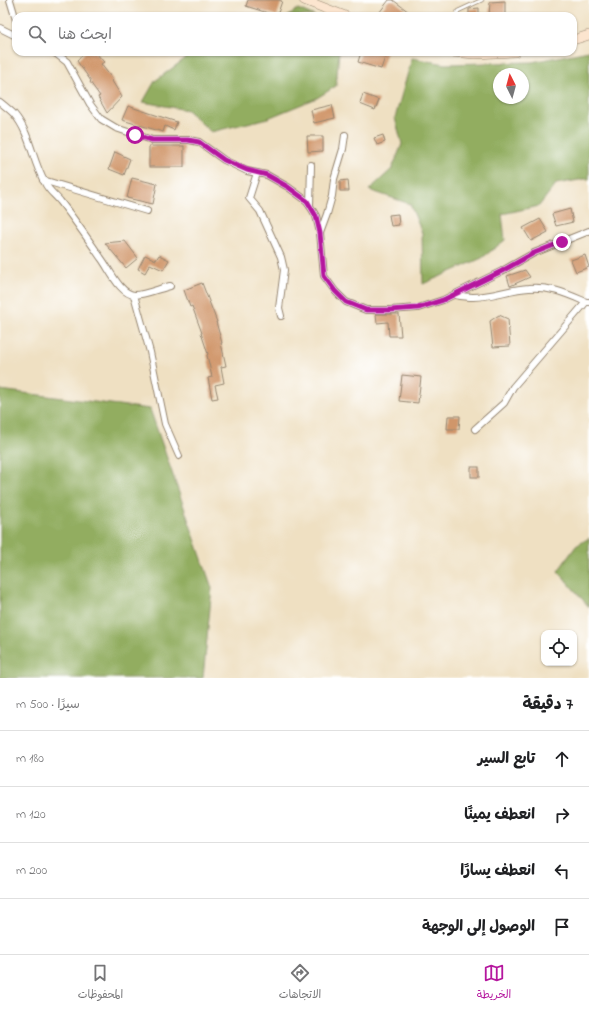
<!DOCTYPE html>
<html lang="ar">
<meta charset="utf-8">
<style>
body{margin:0;font-family:"Indie Flower","Playpen Sans Arabic",sans-serif;background:#f6f6f6;color:#202124;direction:rtl}
.controls{position:absolute;right:12px;bottom:12px;display:grid;overflow:hidden;border-radius:8px;box-shadow:0 1px 3px #0004}
.controls button{width:36px;height:36px;display:grid;place-items:center;padding:0;border:0;border-bottom:1px solid #e0e0e0;background:#fff;color:#202124;font:20px sans-serif}
.compass{position:absolute;left:493px;top:68px;width:36px;height:36px;border-radius:50%;background:#fff;box-shadow:0 1px 3px #0004;rotate:354deg}
.stop{position:absolute;width:12px;height:12px;margin:-9px;border:3px solid #b5179e;border-radius:50%;background:#fff}
.stop.end{background:#b5179e;border-color:#fff;box-shadow:0 1px 4px #0008}
.list{margin:0;padding:0;list-style:none}
h2{display:flex;justify-content:space-between;align-items:center;height:52px;margin:0;padding:0 16px;font-size:17px}
h2 small{font-size:13px;font-weight:400;color:#757577}
.list li{display:grid;grid-template-columns:26px 1fr auto;gap:12px;align-items:center;box-sizing:border-box;height:56px;padding:0 16px;border-top:1px solid #e0e0e0}
.list b{display:block;font-size:15px;white-space:nowrap}
.list em{font-size:13px;font-style:normal;color:#757577}
.icon{flex:none;width:22px;height:22px;fill:none;stroke:currentColor;stroke-width:2;stroke-linecap:round;stroke-linejoin:round}
.map{position:relative;flex:none;width:589px;height:678px;overflow:hidden;direction:ltr}
.search{position:absolute;background:#fff;box-shadow:0 1px 3px #0004;left:12px;right:12px;top:12px;height:44px;display:flex;align-items:center;gap:10px;box-sizing:border-box;padding:0 14px;border-radius:12px;color:#757577;font-size:15px}
.sheet{height:276px;background:#fff}
nav{display:flex;justify-content:space-around;align-items:center;box-sizing:border-box;height:56px;border-top:1px solid #e0e0e0;background:#fff;font-size:11px;color:#757577}
nav a{display:grid;justify-items:center;gap:2px}
nav .on{color:#b5179e}
.map>svg:first-child{display:block}
.forest{fill:#92ad60;stroke:#666c3f;fill-rule:evenodd}
.building{fill:#d0966b}
.lines{fill:none;stroke-linecap:round;stroke-linejoin:round}
.lane-casing{stroke:#958570;stroke-width:4.5}
.street-casing{stroke:#958570;stroke-width:8}
.secondary-casing{stroke:#958570;stroke-width:10}
.lane{stroke:#fff;stroke-width:3}
.street{stroke:#fff;stroke-width:6}
.secondary{stroke:#fce5cf;stroke-width:9}
.route{stroke:#b5179e;stroke-width:5}
</style>
<div class="map">
<svg width="589" height="678" viewBox="0 0 589 678">
<rect width="100%" height="100%" fill="#fff"/>
<filter id="ink" filterUnits="userSpaceOnUse"><feTurbulence type="fractalNoise" baseFrequency=".025" numOctaves="2"/><feDisplacementMap in="SourceGraphic" scale="8" xChannelSelector="R" yChannelSelector="G"/><feConvolveMatrix kernelMatrix="1 2 1 2 8 2 1 2 1" color-interpolation-filters="sRGB"/></filter>
<filter id="wash" filterUnits="userSpaceOnUse"><feTurbulence type="fractalNoise" baseFrequency=".012" numOctaves="4" result="noise"/><feDisplacementMap in="SourceGraphic" scale="16" xChannelSelector="R" yChannelSelector="G"/><feGaussianBlur stdDeviation="0.9" result="paint"/><feColorMatrix in="noise" values="0 0 0 0 0 0 0 0 0 0 0 0 0 0 0 0 0 1.4 0 .05"/><feComposite in="paint" operator="in"/></filter>
<g filter="url(#wash)">
<rect width="100%" height="100%" fill="#efe0c2"/>
<g class="forest">
<path d="M298,9L315,16H288Z"/>
<path d="M589,51V179H585L556,184L539,206L502,214L505,240L482,258L423,284L422,233L410,204L369,190L392,169L402,144L395,118L412,58L445,64L532,62ZM499,74H523V98H499Z"/>
<path d="M194,52H339L336,86L317,98L268,118L211,132L187,110L143,102L155,81Z"/>
<path d="M0,390L150,409L212,588L203,678H0Z"/>
<path d="M589,538V607L558,571L576,546Z"/>
</g>
<g id="blocks">
<g class="building">
<path d="M248,0H278L282,1L277,16L246,6Z"/>
<path d="M389,0H393L409,12L405,16H384L379,13Z"/>
<path d="M505,1V16H489L490,2Z"/>
<path d="M479,8V16H469V9Z"/>
<path d="M85,52H95L104,62L101,64L113,80L112,81L122,97L107,113L98,97L100,96L90,82L91,81L77,61Z"/>
<path d="M361,52H387L381,69L358,62Z"/>
<path d="M363,94L379,100L375,110L360,104Z"/>
<path d="M332,105L335,118L314,123L311,110Z"/>
<path d="M128,106L177,122L174,130L165,126L163,132L122,120Z"/>
<path d="M383,135L385,142L377,145L374,138Z"/>
<path d="M307,136H323V151L308,152Z"/>
<rect x="149" y="146" width="35" height="21"/>
<path d="M115,152L130,159L124,175L109,169Z"/>
<path d="M132,178L157,184L153,204L127,198Z"/>
<path d="M348,180L349,191H340V181Z"/>
<path d="M570,209L573,222L556,226L552,214Z"/>
<path d="M398,214L399,225L391,226L389,215Z"/>
<path d="M540,219L548,232L531,241L523,228Z"/>
<path d="M125,241L138,258L126,268L105,243Z"/>
<path d="M145,255L156,260L159,255L169,260L163,270L150,264L145,273L138,269Z"/>
<path d="M585,255L589,267L576,272L571,260Z"/>
<path d="M525,270L530,277L510,286L507,276Z"/>
<path d="M202,283L217,322H216L222,343H221L226,366L221,367L224,383L215,385L218,398L212,399L208,378L212,377L207,355L208,354L201,333H202L192,306L190,307L184,290Z"/>
<path d="M376,314H399L401,336H389L388,322L377,323Z"/>
<path d="M499,315L508,319L510,346L493,347L490,321Z"/>
<path d="M402,375L421,377L418,403L399,401Z"/>
<path d="M448,416H460L459,429H447Z"/>
<rect x="471" y="467" width="8" height="10"/>
</g>
</g>
</g>
<g filter="url(#ink)">
<use href="#blocks" fill-opacity="0" stroke="#958570" stroke-width="1"/>
<g class="lines">
<defs>
<path id="lane" d="M456,16L458,11L482,0"/>
<g id="street">
<path d="M10,0L16,20"/>
<path d="M0,28L16,36"/>
<path d="M54,52L67,62L90,104L101,119L116,128L152,140H189L199,142L224,160L247,171L267,175L288,187L307,201L316,216L320,233L324,276L335,291L346,302L366,310H390L418,308L443,300L502,271L534,253L589,231"/>
<path d="M0,102C5,106 10,110 14,114C31,134 32,161 45,183C48,190 55,195 60,201C75,220 88,239 101,258C109,268 120,295 135,295C144,295 161,288 170,286"/>
<path d="M257,173L249,198L260,211L281,257L284,270L279,308L281,316"/>
<path d="M43,180L147,211"/>
<path d="M310,206L311,165"/>
<path d="M320,233L327,214L332,196L334,179L343,149L345,135"/>
<path d="M134,295L150,352L165,424L179,456"/>
<path d="M455,295C461,296 467,297 473,297C492,297 510,289 529,288C550,286 567,294 586,302H589"/>
<path d="M475,429L504,403L513,387L586,302"/>
</g>
<g id="secondary">
<path d="M304,0L345,16"/>
<path d="M573,40L589,35"/>
<path d="M452,52L475,54L515,52"/>
</g>
</defs>
<use href="#lane" class="lane-casing"/>
<use href="#street" class="street-casing"/>
<use href="#secondary" class="secondary-casing"/>
<use href="#lane" class="lane"/>
<use href="#street" class="street"/>
<use href="#secondary" class="secondary"/>
</g>
</g>
<g class="lines" filter="url(#ink)">
<path class="route" d="M135,135L152,140H188L199,142L224,160L247,170L267,175L288,187L307,201L316,216L320,233L324,276L335,291L346,302L366,310H390L418,308L443,300L502,271L534,253L562,242"/>
</g>
</svg>
<div class="controls">
<button><svg class="icon" aria-label="locate" viewBox="0 0 24 24"><circle cx="12" cy="12" r="6"/><path d="M12 2v4M12 18v4M2 12h4M18 12h4"/></svg></button>
</div>
<svg class="compass" viewBox="-18 -18 36 36"><path d="M0-13l5 13h-10z" fill="#e53935"/><path d="M0 13l5-13h-10z" fill="#757577"/></svg>
<div class="stop" style="left:135px;top:135px"></div>
<div class="stop end" style="left:562px;top:242px"></div>
<div class="search"><svg class="icon" aria-label="search" viewBox="0 0 24 24"><circle cx="10" cy="10" r="6"/><path d="M15 15l6 6"/></svg>ابحث هنا</div>
</div>
<section class="sheet">
<h2>7 دقيقة<small>سيرًا · 500 m</small></h2>
<ul class="list">
<li><svg class="icon" aria-label="ahead" viewBox="0 0 24 24"><path d="M12 20V5M6 11l6-6 6 6"/></svg><div><b>تابع السير</b></div><em>180 m</em></li>
<li><svg class="icon" aria-label="right" viewBox="0 0 24 24"><path d="M7 20v-9h11M14 6l5 5-5 5"/></svg><div><b>انعطف يمينًا</b></div><em>120 m</em></li>
<li><svg class="icon" aria-label="left" viewBox="0 0 24 24"><path d="M17 20v-9H6M10 6l-5 5 5 5"/></svg><div><b>انعطف يسارًا</b></div><em>200 m</em></li>
<li><svg class="icon" aria-label="arrive" viewBox="0 0 24 24"><path d="M6 21V4h12l-3 4 3 4H6"/></svg><div><b>الوصول إلى الوجهة</b></div></li>
</ul>
</section>
<nav>
<a class="on"><svg class="icon" aria-label="map" viewBox="0 0 24 24"><path d="M3 6l6-2 6 2 6-2v14l-6 2-6-2-6 2zM9 4v14M15 6v14"/></svg>الخريطة</a>
<a><svg class="icon" aria-label="directions" viewBox="0 0 24 24"><path d="M12 3l9 9-9 9-9-9zM9 14v-3h6M13 9l2 2-2 2"/></svg>الاتجاهات</a>
<a><svg class="icon" aria-label="saved" viewBox="0 0 24 24"><path d="M7 4h10v16l-5-4-5 4z"/></svg>المحفوظات</a>
</nav>
